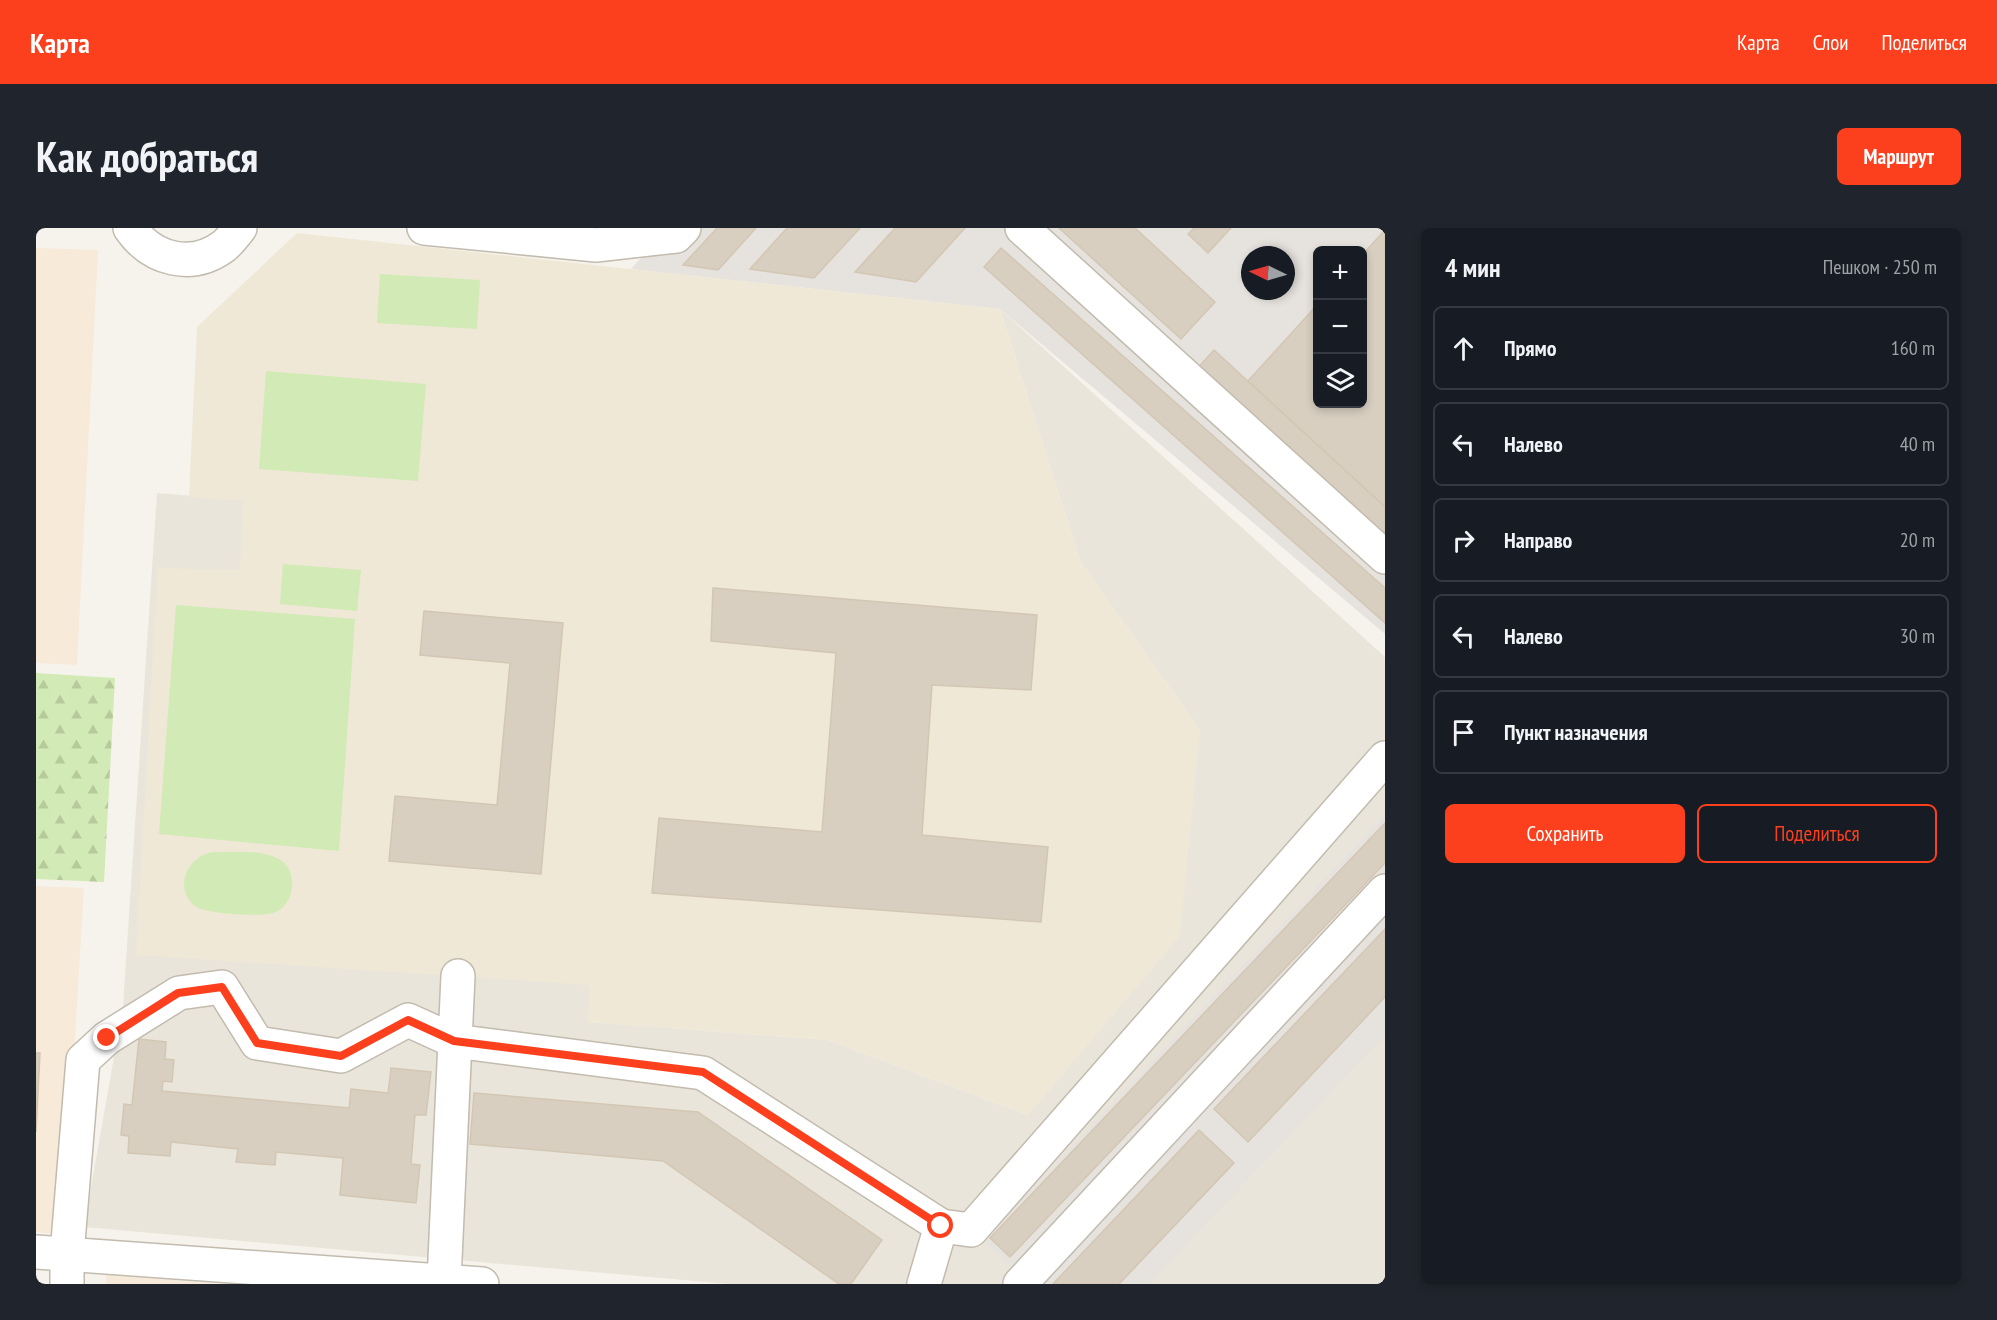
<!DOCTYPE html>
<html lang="ru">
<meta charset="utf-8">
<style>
body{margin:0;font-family:"PT Sans Narrow",sans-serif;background:#20242c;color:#f1f3f6}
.controls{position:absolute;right:18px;top:18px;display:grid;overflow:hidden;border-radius:9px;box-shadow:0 3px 9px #0003}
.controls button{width:54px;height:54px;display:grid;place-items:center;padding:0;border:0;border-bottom:2px solid #363941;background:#171b24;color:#f1f3f6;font:30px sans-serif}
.compass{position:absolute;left:1205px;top:18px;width:54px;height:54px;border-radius:50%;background:#171b24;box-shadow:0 3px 9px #0003;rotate:275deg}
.stop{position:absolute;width:18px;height:18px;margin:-14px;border:4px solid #fc3f1d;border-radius:50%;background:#fff}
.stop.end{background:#fc3f1d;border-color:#fff;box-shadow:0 2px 6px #0008}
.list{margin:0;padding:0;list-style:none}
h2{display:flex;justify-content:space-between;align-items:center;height:78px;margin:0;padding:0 24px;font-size:26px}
h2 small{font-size:20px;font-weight:400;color:#9ea1a6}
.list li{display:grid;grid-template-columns:39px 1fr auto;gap:18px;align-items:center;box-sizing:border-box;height:84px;margin:0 12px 12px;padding:0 12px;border:2px solid #363941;border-radius:9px}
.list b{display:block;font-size:22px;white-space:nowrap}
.list em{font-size:20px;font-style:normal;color:#9ea1a6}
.actions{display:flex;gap:12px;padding:18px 24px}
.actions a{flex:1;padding:14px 0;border:2px solid #fc3f1d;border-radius:9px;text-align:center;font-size:21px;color:#fc3f1d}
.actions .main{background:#fc3f1d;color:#fff}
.icon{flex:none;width:33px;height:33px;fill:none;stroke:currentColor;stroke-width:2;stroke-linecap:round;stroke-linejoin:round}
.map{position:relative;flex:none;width:1349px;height:1056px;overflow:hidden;border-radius:9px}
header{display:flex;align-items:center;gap:36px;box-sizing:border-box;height:84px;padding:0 30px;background:#fc3f1d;color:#fff}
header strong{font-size:28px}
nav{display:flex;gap:33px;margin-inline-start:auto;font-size:21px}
.intro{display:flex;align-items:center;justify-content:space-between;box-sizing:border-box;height:144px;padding:0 36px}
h1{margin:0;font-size:42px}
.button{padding:15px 27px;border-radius:9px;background:#fc3f1d;color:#fff;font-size:21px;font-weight:700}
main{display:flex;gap:36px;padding:0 36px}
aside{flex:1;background:#171b24;border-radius:9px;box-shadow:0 3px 9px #0003}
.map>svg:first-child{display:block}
.residential{fill:#eae5da}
.commercial{fill:#f7ead8}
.industrial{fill:#e6e2dd;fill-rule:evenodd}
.education{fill:#efe8d6}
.grass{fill:#d2eab5}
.forest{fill:url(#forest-firs)}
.building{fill:#d8cfc1;stroke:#d3c7b4;stroke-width:1.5}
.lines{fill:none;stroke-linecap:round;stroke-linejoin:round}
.minor-casing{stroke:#c2bbae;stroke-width:36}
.minor{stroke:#fff;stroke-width:33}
.route{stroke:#fc3f1d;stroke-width:8}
</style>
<header>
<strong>Карта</strong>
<nav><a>Карта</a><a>Слои</a><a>Поделиться</a></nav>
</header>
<div class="intro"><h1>Как добраться</h1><a class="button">Маршрут</a></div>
<main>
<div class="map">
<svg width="1349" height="1056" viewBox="0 0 1349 1056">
<defs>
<pattern id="forest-firs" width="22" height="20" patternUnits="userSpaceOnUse" patternTransform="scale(1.5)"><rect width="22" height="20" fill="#d2eab5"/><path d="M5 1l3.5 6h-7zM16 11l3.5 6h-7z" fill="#b6ca9c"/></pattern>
</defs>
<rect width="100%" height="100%" fill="#f6f3ec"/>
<path class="residential" d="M964,81L1349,429V1056H693L48,999L87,778L121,265L356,284L592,327L552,794L792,812L992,887L1164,502L1044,333Z"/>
<g class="commercial">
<path d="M0,20L62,22L41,437L0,435Z"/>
<path d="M0,658L48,660L27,1006L0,1004Z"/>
<path d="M70,1047L185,1056H70Z"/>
</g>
<g class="industrial">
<path d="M631,0H1349V38L1327,63L1326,22H1282L1281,112L1234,163L1349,265V406L964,81L595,41ZM1214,27H1250V63H1214Z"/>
<path d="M1349,587V807L1113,1056H994L947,1012Z"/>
</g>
<path class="education" d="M261,5L964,81L1044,333L1164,502L1144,708L992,887L792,812L552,794L554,757L100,727L122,340L204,342L207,273L153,269L161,99Z"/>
<g class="grass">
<path d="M344,46L444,52L441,101L341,95Z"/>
<path d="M230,143L390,156L382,253L223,241Z"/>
<path d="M247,336L325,342L321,383L244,376Z"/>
<path d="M140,377L319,391L303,623L123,606Z"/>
<path d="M178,624C203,625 253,617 256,652C257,659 255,668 251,674C248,679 243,683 237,685C225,689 169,686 159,678C137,661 151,627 178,624Z"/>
</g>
<path class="forest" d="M0,445L79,450L68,654L0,651Z"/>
<g class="building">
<path d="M681,0H720L682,42L647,37Z"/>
<path d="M751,0H824L778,50L714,41Z"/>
<path d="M859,0H929L880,54L819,44Z"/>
<path d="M1023,0H1099L1179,74L1145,111Z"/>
<path d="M1158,0H1195L1172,25L1152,6Z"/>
<path d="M1349,2V279L1212,153L1282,76V176H1326V27Z"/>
<path d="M965,20L1349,360V395L948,39Z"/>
<path d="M1178,122L1349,279V318L1159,143Z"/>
<path d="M677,360L1001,387L995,462L896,457L886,607L1012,619L1005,694L616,665L623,590L786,604L800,425L675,413Z"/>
<path d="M388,383L527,395L505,646L353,633L359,568L461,577L474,435L384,427Z"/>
<path d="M1349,595V635L974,1029L954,1010Z"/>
<path d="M1349,701V769L1212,914L1178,881Z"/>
<path d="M103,811L130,814L129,831L138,832L136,854L127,853L126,863L313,880L315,861L352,865L355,840L395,844L390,887H379L375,936L384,937L380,975L304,967L307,930L240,924L239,937L200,934L202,921L135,914L134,928L92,925L93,908L85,907L88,876L96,877Z"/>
<path d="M0,825H4L0,904Z"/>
<path d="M438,865L662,884L846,1012L815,1056H803L627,933L434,916Z"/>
<path d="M1163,902L1198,935L1083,1056H1017Z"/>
</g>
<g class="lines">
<defs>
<g id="minor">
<path d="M94,0C116,32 156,42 188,18C194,13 199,6 204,0"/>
<path d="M388,0L560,17L640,8L648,0"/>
<path d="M986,0L1349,329"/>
<path d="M905,998L935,1002L1349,530"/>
<path d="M0,1024L446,1056"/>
<path d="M408,1053L422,748"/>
<path d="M31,1056V1026L47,832L71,810L143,765L186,759L221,815L305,828L372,792L418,813L667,845L905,998L888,1056"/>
<path d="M984,1056L1349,663"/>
</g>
</defs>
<use href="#minor" class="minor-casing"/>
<use href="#minor" class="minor"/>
</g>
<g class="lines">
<path class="route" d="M71,810L142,765L186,759L221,815L305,828L372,792L418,813L667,844L905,998"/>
</g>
</svg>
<div class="controls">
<button>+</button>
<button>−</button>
<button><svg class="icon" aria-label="layers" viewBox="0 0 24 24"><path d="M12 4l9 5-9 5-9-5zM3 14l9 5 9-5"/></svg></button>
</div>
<svg class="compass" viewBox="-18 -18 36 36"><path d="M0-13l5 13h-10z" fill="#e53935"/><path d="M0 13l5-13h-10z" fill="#9ea1a6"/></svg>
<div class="stop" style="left:905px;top:998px"></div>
<div class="stop end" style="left:71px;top:810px"></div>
</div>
<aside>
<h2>4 мин<small>Пешком · 250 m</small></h2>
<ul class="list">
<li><svg class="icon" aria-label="ahead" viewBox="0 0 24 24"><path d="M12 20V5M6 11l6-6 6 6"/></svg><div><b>Прямо</b></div><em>160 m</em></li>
<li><svg class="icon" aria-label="left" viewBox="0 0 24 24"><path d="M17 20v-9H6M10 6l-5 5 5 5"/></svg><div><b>Налево</b></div><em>40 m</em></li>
<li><svg class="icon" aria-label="right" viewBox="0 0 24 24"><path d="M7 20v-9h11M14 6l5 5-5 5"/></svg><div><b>Направо</b></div><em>20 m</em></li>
<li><svg class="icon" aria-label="left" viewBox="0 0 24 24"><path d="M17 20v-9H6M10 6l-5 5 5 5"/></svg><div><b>Налево</b></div><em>30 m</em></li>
<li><svg class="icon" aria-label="arrive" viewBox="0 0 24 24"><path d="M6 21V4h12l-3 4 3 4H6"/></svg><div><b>Пункт назначения</b></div></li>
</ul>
<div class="actions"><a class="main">Сохранить</a><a>Поделиться</a></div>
</aside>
</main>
